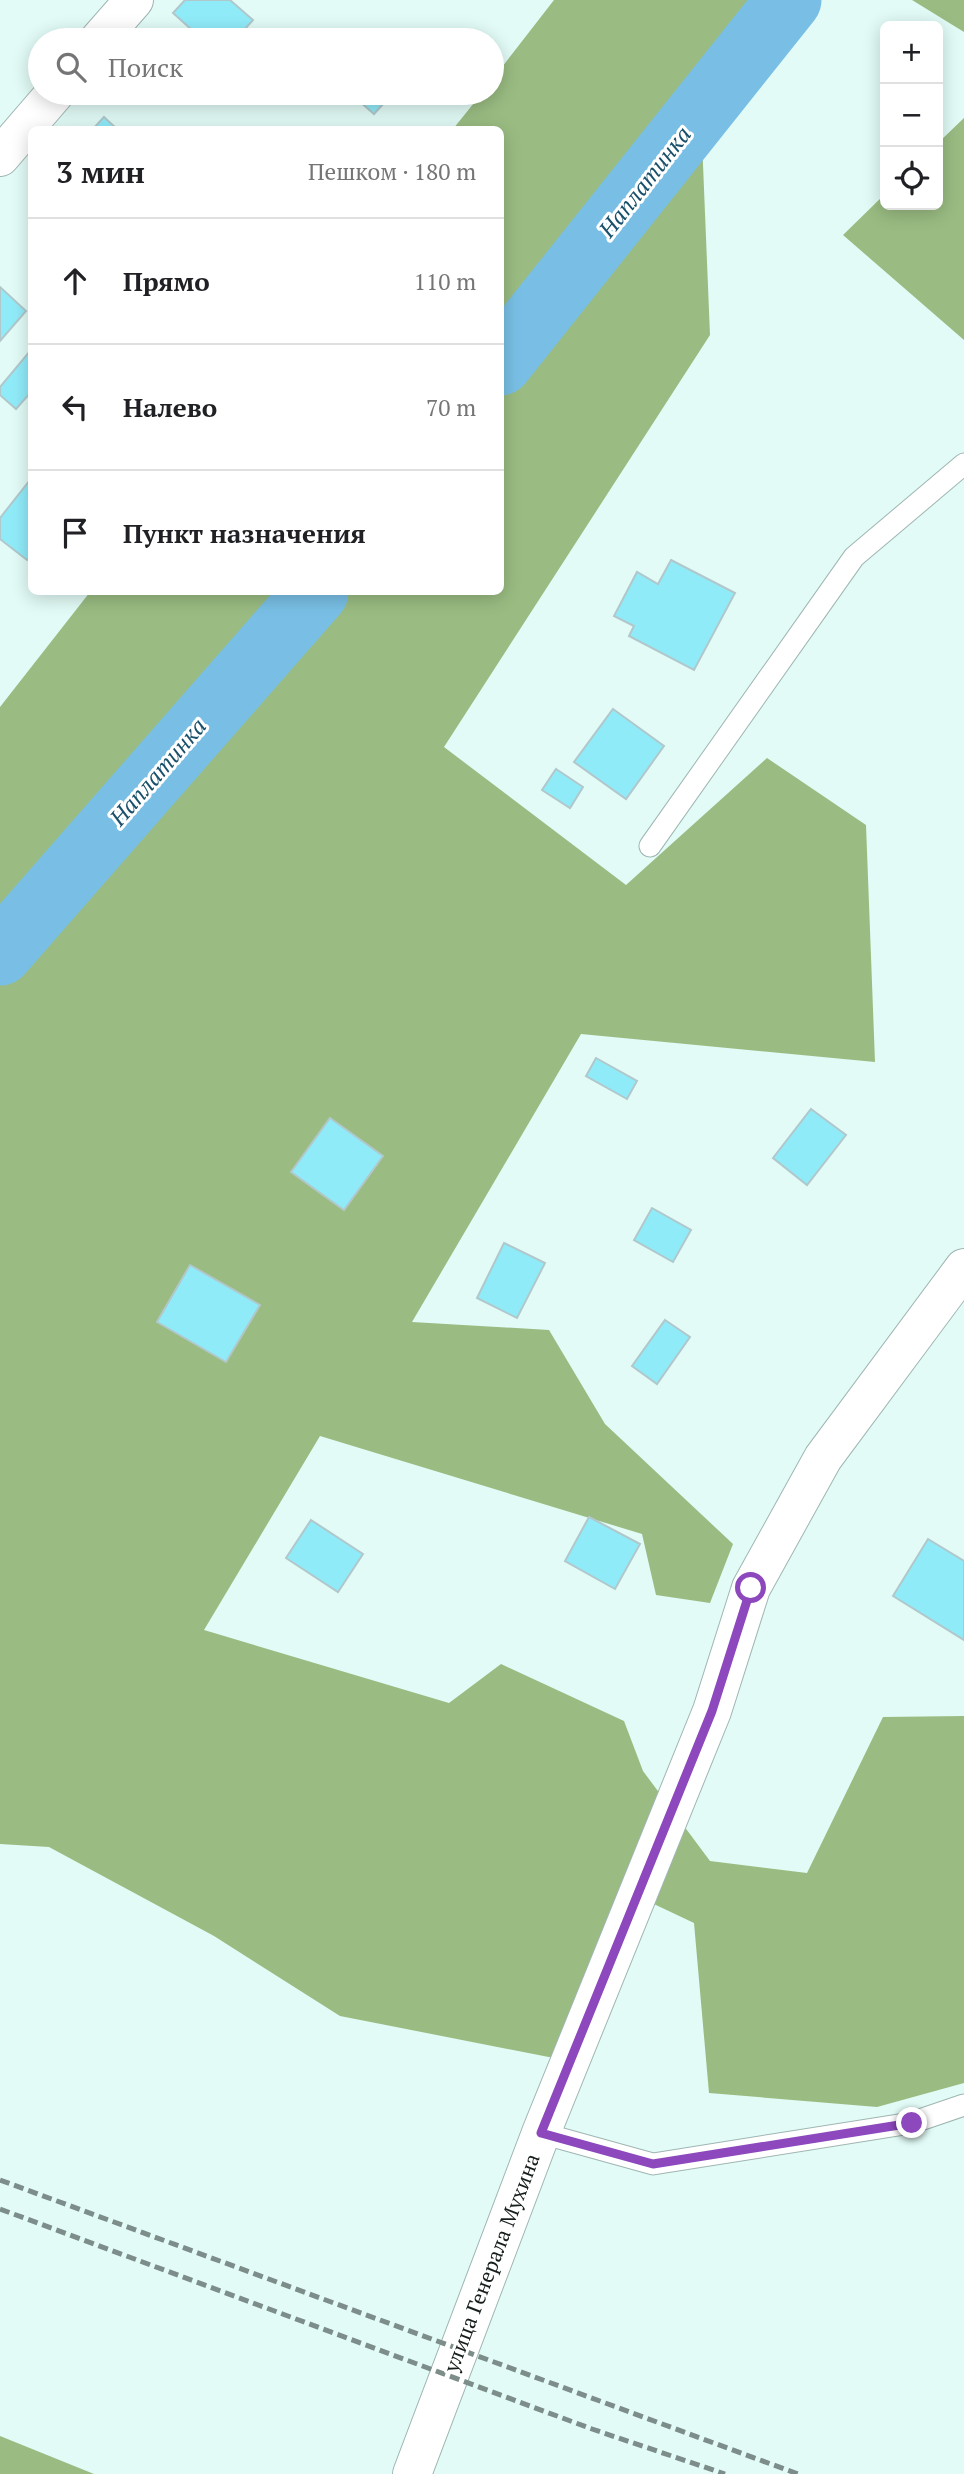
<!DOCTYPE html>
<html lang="ru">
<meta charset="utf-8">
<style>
body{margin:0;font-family:"PT Serif",serif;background:#f6f6f6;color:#202124}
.controls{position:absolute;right:21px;top:21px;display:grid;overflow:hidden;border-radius:10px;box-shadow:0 4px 18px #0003}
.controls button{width:63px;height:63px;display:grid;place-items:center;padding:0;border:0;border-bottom:2px solid #e0e0e0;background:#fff;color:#202124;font:35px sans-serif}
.stop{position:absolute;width:21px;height:21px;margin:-16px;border:5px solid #8c48bc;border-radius:50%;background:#fff}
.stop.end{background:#8c48bc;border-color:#fff;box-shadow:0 2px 7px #0008}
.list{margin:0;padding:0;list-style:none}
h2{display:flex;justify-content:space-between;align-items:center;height:91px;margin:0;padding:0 28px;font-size:30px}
h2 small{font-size:23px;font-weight:400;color:#757577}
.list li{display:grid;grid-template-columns:46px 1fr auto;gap:21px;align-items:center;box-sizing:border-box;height:126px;padding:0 28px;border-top:2px solid #e0e0e0}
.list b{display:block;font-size:26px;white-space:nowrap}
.list em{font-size:23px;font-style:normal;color:#757577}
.icon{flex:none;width:38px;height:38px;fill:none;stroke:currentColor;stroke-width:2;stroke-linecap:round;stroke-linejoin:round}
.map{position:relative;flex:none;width:964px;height:2474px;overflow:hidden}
.search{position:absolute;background:#fff;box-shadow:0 4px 18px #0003;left:28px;top:28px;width:476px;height:77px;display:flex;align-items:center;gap:18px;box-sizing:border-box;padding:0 24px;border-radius:38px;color:#757577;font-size:26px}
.panel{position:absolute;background:#fff;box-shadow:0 4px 18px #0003;left:28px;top:126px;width:476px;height:469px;border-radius:10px}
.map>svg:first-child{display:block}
.forest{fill:#9abc82}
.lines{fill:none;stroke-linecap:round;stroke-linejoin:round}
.river{stroke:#79bfe5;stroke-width:65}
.building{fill:#90ebf9;stroke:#b0c8cb;stroke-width:2}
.lane-casing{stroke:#9fb6b2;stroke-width:23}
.street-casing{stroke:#9fb6b2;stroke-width:40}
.lane{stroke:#fff;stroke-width:21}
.street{stroke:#fff;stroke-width:38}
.rail{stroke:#7c8d8a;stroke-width:5;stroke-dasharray:10 5;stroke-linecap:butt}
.route{stroke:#8c48bc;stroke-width:9}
.labels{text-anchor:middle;stroke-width:6;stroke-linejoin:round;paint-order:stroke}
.street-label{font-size:21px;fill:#161e1d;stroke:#fff}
.water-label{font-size:23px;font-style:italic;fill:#19506b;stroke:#fff}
</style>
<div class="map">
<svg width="964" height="2474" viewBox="0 0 964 2474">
<rect width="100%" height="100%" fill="#e2fbf6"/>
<g class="forest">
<path d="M554,0H821L702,140L710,335L444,747L626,885L767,758L866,825L875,1062L581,1034L412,1322L549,1330L605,1424L733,1544L710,1603L656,1595L642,1534L320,1436L204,1630L449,1703L501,1664L624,1721L643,1771L710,1861L807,1873L883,1717L964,1716V2083L877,2107L709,2093L694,1923L620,1888L564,2060L340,2016L214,1936L49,1847L0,1844V707L90,592H500V130L453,129L482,93H492V80Z"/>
<path d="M912,0H964V32Z"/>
<path d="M964,118V340L843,235L885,194V205H938V143Z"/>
<path d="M0,2436L94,2474H0Z"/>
</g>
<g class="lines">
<g class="river">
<path d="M500,363L789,0"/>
<path d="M0,953L316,592"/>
</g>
</g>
<g class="building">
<path d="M185,0H230L253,20L235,40H203L173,13Z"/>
<path d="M350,93H393L374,114Z"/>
<path d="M104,117L118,130H92Z"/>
<path d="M0,287L26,311L0,341Z"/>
<path d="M30,351L32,391L16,409L0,395V387Z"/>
<path d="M30,480L32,555L27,560L0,539V518Z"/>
<path d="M671,560L735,593L694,670L629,636L634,626L614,616L637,572L658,584Z"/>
<path d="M613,709L664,746L626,799L574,762Z"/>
<path d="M556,769L583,787L570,808L542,790Z"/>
<path d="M596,1058L637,1081L627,1099L586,1076Z"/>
<path d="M811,1109L846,1135L807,1185L773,1158Z"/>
<path d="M330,1118L383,1156L344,1210L291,1172Z"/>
<path d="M652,1208L691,1230L673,1262L634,1240Z"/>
<path d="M504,1243L545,1263L517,1318L477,1298Z"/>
<path d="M190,1265L260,1305L226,1362L157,1322Z"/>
<path d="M665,1320L690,1337L657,1384L632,1366Z"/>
<path d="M589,1517L640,1544L615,1589L565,1561Z"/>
<path d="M311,1520L363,1554L338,1592L286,1558Z"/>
<path d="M928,1539L964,1561V1640L893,1596Z"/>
</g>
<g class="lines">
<defs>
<g id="lane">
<path d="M650,846L854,557L964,464"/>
<path d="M541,2133L653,2164L911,2123L964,2105"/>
</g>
<g id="street">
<path d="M99,40L134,0"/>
<path d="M0,157L55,93"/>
<path d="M412,2474L541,2133L712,1711L751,1588L823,1458L964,1268"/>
</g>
</defs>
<use href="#lane" class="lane-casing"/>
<use href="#street" class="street-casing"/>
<use href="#lane" class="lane"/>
<use href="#street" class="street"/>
<g class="rail">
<path d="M0,2180L798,2474"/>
<path d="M0,2209L592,2429L725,2474"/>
</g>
</g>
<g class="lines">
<path class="route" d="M751,1588L712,1711L541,2133L653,2164L912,2123"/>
</g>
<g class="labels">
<g class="street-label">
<text transform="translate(492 2263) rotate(-69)" y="7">улица Генерала Мухина</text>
</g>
<g class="water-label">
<text transform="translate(645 182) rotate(-52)" y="8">Наплатинка</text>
<text transform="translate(158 772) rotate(-49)" y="8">Наплатинка</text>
</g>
</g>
</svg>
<div class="controls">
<button>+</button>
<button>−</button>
<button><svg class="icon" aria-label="locate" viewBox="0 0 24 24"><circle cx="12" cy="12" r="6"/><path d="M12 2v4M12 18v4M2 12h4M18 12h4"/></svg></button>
</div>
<div class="stop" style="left:751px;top:1588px"></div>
<div class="stop end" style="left:912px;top:2123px"></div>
<div class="search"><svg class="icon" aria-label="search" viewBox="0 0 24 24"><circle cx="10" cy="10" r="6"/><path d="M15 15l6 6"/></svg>Поиск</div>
<section class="panel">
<h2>3 мин<small>Пешком · 180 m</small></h2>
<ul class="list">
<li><svg class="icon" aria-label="ahead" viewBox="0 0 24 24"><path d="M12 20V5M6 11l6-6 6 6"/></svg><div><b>Прямо</b></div><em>110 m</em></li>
<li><svg class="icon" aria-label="left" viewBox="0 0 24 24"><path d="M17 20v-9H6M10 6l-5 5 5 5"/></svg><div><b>Налево</b></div><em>70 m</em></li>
<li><svg class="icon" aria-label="arrive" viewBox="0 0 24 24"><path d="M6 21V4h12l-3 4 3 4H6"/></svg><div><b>Пункт назначения</b></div></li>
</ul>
</section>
</div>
